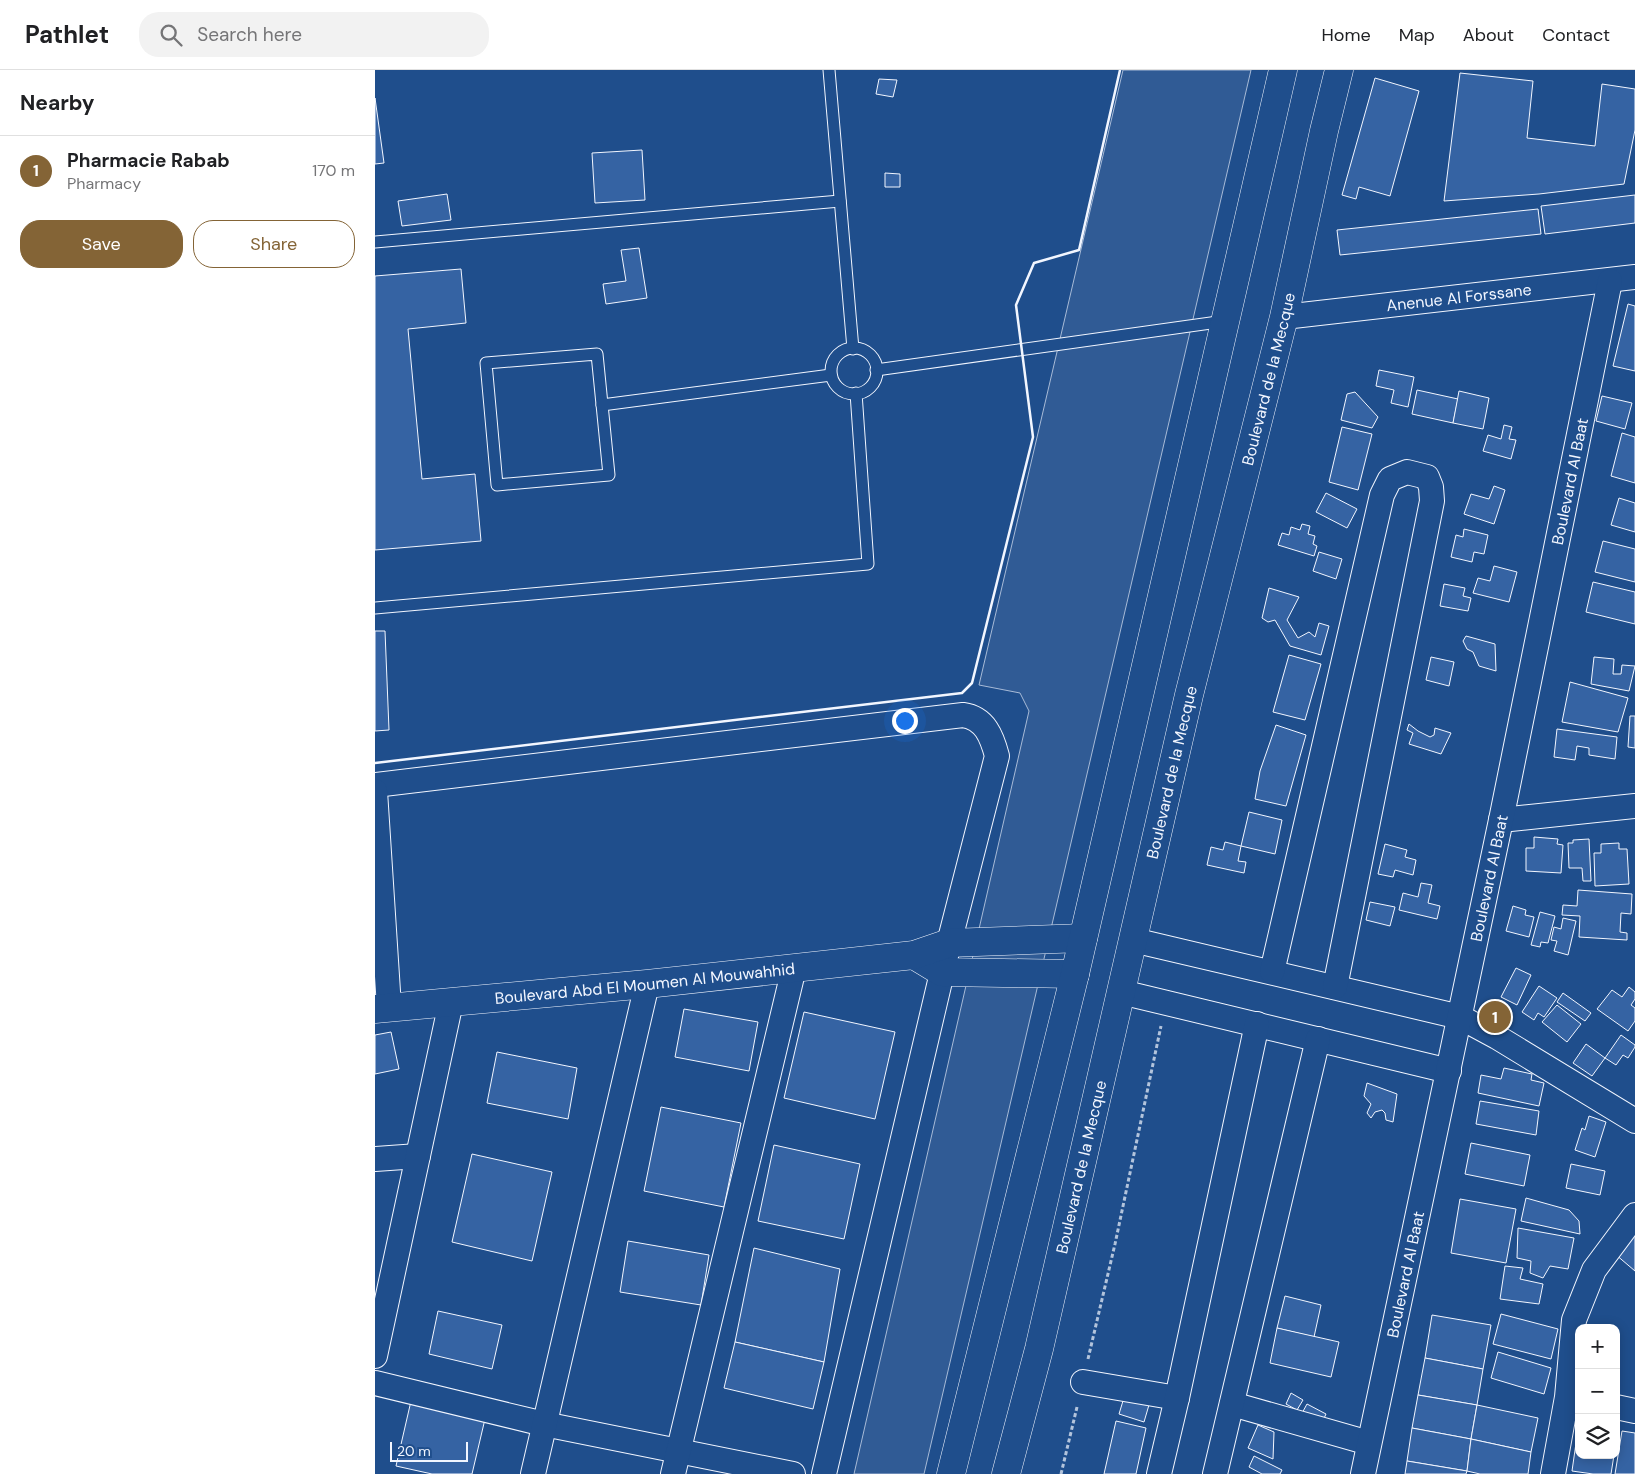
<!DOCTYPE html>
<meta charset="utf-8">
<style>
body{margin:0;font-family:"DM Sans",sans-serif;background:#f2f2f2;color:#202124}
.controls{position:absolute;right:15px;bottom:15px;display:grid;overflow:hidden;border-radius:10px;box-shadow:0 2px 12px #0003}
.controls button{width:45px;height:45px;display:grid;place-items:center;padding:0;border:0;border-bottom:1px solid #e0e0e0;background:#fff;color:#202124;font:25px sans-serif}
.scale{position:absolute;left:15px;bottom:12px;width:78px;box-sizing:border-box;padding-left:5px;border:2px solid #f2f6ff;border-top:0;font-size:14px;line-height:18px;white-space:nowrap;color:#f2f6ff;-webkit-text-stroke:4px #1f4e8c;paint-order:stroke}
.you{position:absolute;left:529px;top:650px;width:18px;height:18px;margin:-12px;border:4px solid #fff;border-radius:50%;background:#1a73e8;box-shadow:0 0 0 8px #1a73e833}
.badge{display:grid;place-items:center;width:32px;height:32px;border-radius:50%;background:#846436;color:#fff;font-size:16px;font-weight:700}
.pin{position:absolute;translate:-50% -50%;border:2px solid #fff;box-shadow:0 1px 5px #0006}
.list{margin:0;padding:0;list-style:none}
h2{display:flex;justify-content:space-between;align-items:center;height:65px;margin:0;padding:0 20px;font-size:21px}
h2 small{font-size:16px;font-weight:400;color:#757577}
.list li{display:grid;grid-template-columns:32px 1fr auto;gap:15px;align-items:center;box-sizing:border-box;height:70px;padding:0 20px;border-top:1px solid #e0e0e0}
.list b{display:block;font-size:19px;white-space:nowrap}
.list p{margin:0;font-size:16px;white-space:nowrap;color:#757577}
.list em{font-size:16px;font-style:normal;color:#757577}
.actions{display:flex;gap:10px;padding:15px 20px}
.actions a{flex:1;padding:11px 0;border:1px solid #846436;border-radius:20px;text-align:center;font-size:18px;color:#846436}
.actions .main{background:#846436;color:#fff}
.icon{flex:none;width:28px;height:28px;fill:none;stroke:currentColor;stroke-width:2;stroke-linecap:round;stroke-linejoin:round}
.map{position:relative;flex:none;width:1260px;height:1404px;overflow:hidden}
header{display:flex;align-items:center;gap:30px;box-sizing:border-box;height:70px;padding:0 25px;background:#fff;border-bottom:1px solid #e0e0e0}
header strong{font-size:24px}
nav{display:flex;gap:28px;margin-inline-start:auto;font-size:18px}
.search{width:350px;height:45px;background:#f2f2f2;display:flex;align-items:center;gap:12px;box-sizing:border-box;padding:0 18px;border-radius:20px;color:#757577;font-size:19px}
main{display:flex}
aside{flex:1;background:#fff}
.map>svg:first-child{display:block}
.built{fill:#305b95;stroke:#a8bbd7}
.building{fill:#3563a3;stroke:#f2f6ff}
.lines{fill:none;stroke-linecap:round;stroke-linejoin:round}
.lane-casing{stroke:#f2f6ff;stroke-width:13}
.street-casing{stroke:#f2f6ff;stroke-width:26}
.secondary-casing{stroke:#f2f6ff;stroke-width:29}
.primary-casing{stroke:#f2f6ff;stroke-width:29}
.path{stroke:#b3c4dc;stroke-width:3;stroke-dasharray:4 2.5;stroke-linecap:butt}
.lane{stroke:#1f4e8c;stroke-width:11}
.street{stroke:#1f4e8c;stroke-width:24}
.secondary{stroke:#1f4e8c;stroke-width:28}
.primary{stroke:#1f4e8c;stroke-width:28}
.wall{stroke:#f2f6ff;stroke-width:2.5}
.labels{text-anchor:middle;stroke-width:4;stroke-linejoin:round;paint-order:stroke}
.street-label{font-size:16px;fill:#f2f6ff;stroke:#1f4e8c}
</style>
<header>
<strong>Pathlet</strong>
<div class="search"><svg class="icon" aria-label="search" viewBox="0 0 24 24"><circle cx="10" cy="10" r="6"/><path d="M15 15l6 6"/></svg>Search here</div>
<nav><a>Home</a><a>Map</a><a>About</a><a>Contact</a></nav>
</header>
<main>
<aside>
<h2>Nearby<small></small></h2>
<ul class="list">
<li><span class="badge">1</span><div><b>Pharmacie Rabab</b><p>Pharmacy</p></div><em>170 m</em></li>
</ul>
<div class="actions"><a class="main">Save</a><a>Share</a></div>
</aside>
<div class="map">
<svg width="1260" height="1404" viewBox="0 0 1260 1404">
<rect width="100%" height="100%" fill="#1f4e8c"/>
<path class="built" d="M748,0H876L549,1404H479L654,641L645,623L604,615Z"/>
<g class="building">
<path d="M1085,3L1158,11L1152,68L1220,76L1227,14L1260,19V60L1249,114L1164,124L1069,131Z"/>
<path d="M1000,8L1044,21L1015,126L984,117L981,129L967,125Z"/>
<path d="M504,9L522,10L518,27L501,24Z"/>
<path d="M0,28L9,93L0,94Z"/>
<path d="M267,80L270,130L220,133L217,83Z"/>
<path d="M510,103L525,104V117H510Z"/>
<path d="M72,124L76,150L27,156L23,131Z"/>
<path d="M1260,125V153L1170,164L1166,136Z"/>
<path d="M1163,139L1166,164L965,185L962,160Z"/>
<path d="M264,178L272,228L231,234L228,214L251,211L246,180Z"/>
<path d="M86,199L91,253L33,259L47,409L100,404L106,471L0,480V206Z"/>
<path d="M1253,234L1260,236V301L1238,296Z"/>
<path d="M1004,300L1039,307L1033,337L1016,333L1019,320L1001,316Z"/>
<path d="M1042,320L1083,329L1078,353L1037,344Z"/>
<path d="M1084,321L1114,328L1108,359L1078,353Z"/>
<path d="M980,322L1003,347L997,358L966,350L972,324Z"/>
<path d="M1227,326L1257,333L1250,359L1221,351Z"/>
<path d="M1129,355L1137,357L1134,369L1141,370L1136,389L1108,381L1113,365L1126,369Z"/>
<path d="M967,357L997,364L983,420L954,412Z"/>
<path d="M1247,363L1260,367V413L1236,406Z"/>
<path d="M1119,416L1130,420L1119,454L1089,444L1096,424L1114,429Z"/>
<path d="M951,423L982,439L972,458L941,442Z"/>
<path d="M1244,428L1260,433V462L1236,455Z"/>
<path d="M927,454L935,456L933,464L940,466L938,474L942,476L939,486L903,475L907,463L914,465L916,457L925,460Z"/>
<path d="M1089,459L1113,465L1109,484L1099,482L1097,492L1076,487L1081,465L1088,467Z"/>
<path d="M1228,471L1260,479V512L1220,502Z"/>
<path d="M944,482L967,489L961,509L938,501Z"/>
<path d="M1119,496L1142,502L1134,532L1098,523L1103,508L1115,511Z"/>
<path d="M1218,512L1260,522V554L1211,542Z"/>
<path d="M1069,514L1090,518L1088,526L1096,528L1093,541L1065,536Z"/>
<path d="M894,518L924,527L912,550L923,568L934,562L940,567L944,553L954,556L946,585L915,576L900,550L893,552L887,548Z"/>
<path d="M0,561H10L14,660L0,661Z"/>
<path d="M1091,566L1120,574L1121,601L1104,596L1098,582L1092,579L1088,571Z"/>
<path d="M914,585L946,594L930,650L898,642Z"/>
<path d="M1056,587L1079,592L1074,616L1051,610Z"/>
<path d="M1219,587L1239,589L1238,604H1246L1247,595L1260,596L1254,621L1216,614Z"/>
<path d="M1195,612L1253,628L1243,662L1187,652Z"/>
<path d="M1255,646H1260V678L1253,677Z"/>
<path d="M1034,654L1043,661L1055,667L1059,665L1060,658L1076,663L1066,684L1034,674L1038,663L1032,660Z"/>
<path d="M901,655L931,665L911,736L880,729L885,701Z"/>
<path d="M1182,659L1242,667L1240,689L1214,685V678L1202,676L1200,690L1179,687Z"/>
<path d="M874,742L907,750L900,784L866,776Z"/>
<path d="M1159,767L1183,769L1182,774L1188,775L1186,803L1151,801V778H1159Z"/>
<path d="M1214,769L1216,811H1208L1207,798H1194L1193,773H1198V770Z"/>
<path d="M850,772L866,776L863,791L871,792L869,803L832,795L836,777L848,780Z"/>
<path d="M1244,773V779H1252L1254,814L1220,816L1219,783H1226V774Z"/>
<path d="M1010,774L1032,780L1030,787L1041,790L1038,805L1020,800L1018,807L1003,804Z"/>
<path d="M1046,813L1057,815L1053,833L1065,836L1062,849L1024,840L1028,823L1043,827Z"/>
<path d="M1203,820L1257,824L1256,844L1246,843L1245,862L1252,863V870L1204,867L1205,846L1187,845L1188,835L1202,836Z"/>
<path d="M995,832L1020,837L1015,856L991,850Z"/>
<path d="M1138,836L1151,840L1150,845L1159,847L1154,867L1131,861Z"/>
<path d="M1165,842L1180,846L1173,873L1166,872L1165,877L1156,875Z"/>
<path d="M1188,848L1201,851L1193,885L1179,881L1182,871L1176,870L1179,857L1186,859Z"/>
<path d="M1141,898L1156,905L1142,935L1126,927Z"/>
<path d="M1164,916L1182,928L1169,947L1163,943L1159,950L1147,942Z"/>
<path d="M1254,917L1260,922V929L1256,935L1260,938V951L1253,961L1222,939L1237,920L1247,927Z"/>
<path d="M1188,923L1216,943L1210,951L1182,932Z"/>
<path d="M1182,935L1206,954L1192,972L1167,952Z"/>
<path d="M309,939L383,952L374,1001L300,987Z"/>
<path d="M429,942L520,962L500,1049L409,1028Z"/>
<path d="M16,962L24,999L0,1004V965Z"/>
<path d="M1246,965L1260,975V977L1253,988L1248,985L1241,995L1230,988Z"/>
<path d="M1211,974L1230,988L1217,1006L1198,993Z"/>
<path d="M122,982L202,998L193,1049L112,1033Z"/>
<path d="M1129,998L1157,1004L1156,1010L1169,1013L1164,1036L1103,1023L1106,1005L1126,1009Z"/>
<path d="M992,1013L1022,1024L1018,1052L1011,1050L1010,1043L1007,1040L1000,1042L996,1048L992,1043L996,1034L989,1026Z"/>
<path d="M1105,1031L1164,1041L1161,1065L1101,1054Z"/>
<path d="M286,1037L366,1053L349,1137L269,1121Z"/>
<path d="M1214,1046L1231,1052L1220,1087L1200,1080L1207,1058L1210,1060Z"/>
<path d="M1096,1073L1155,1085L1149,1116L1090,1104Z"/>
<path d="M399,1075L485,1094L469,1169L383,1151Z"/>
<path d="M97,1084L177,1102L157,1191L77,1172Z"/>
<path d="M1196,1094L1230,1101L1225,1125L1191,1118Z"/>
<path d="M1151,1128L1194,1140L1204,1151L1205,1164L1146,1151Z"/>
<path d="M1085,1129L1141,1139L1131,1193L1076,1183Z"/>
<path d="M1260,1157V1201L1240,1184Z"/>
<path d="M1143,1158L1199,1168L1193,1199L1175,1196L1168,1208L1155,1203L1156,1191L1142,1188Z"/>
<path d="M253,1171L334,1185L326,1235L245,1222Z"/>
<path d="M379,1178L465,1199L449,1292L360,1272Z"/>
<path d="M1130,1196L1148,1198L1145,1209L1168,1214L1164,1234L1125,1229Z"/>
<path d="M910,1226L946,1235L939,1267L902,1258Z"/>
<path d="M63,1241L127,1255L117,1299L54,1284Z"/>
<path d="M1126,1244L1183,1259L1176,1289L1118,1274Z"/>
<path d="M1057,1245L1116,1255L1108,1299L1050,1288Z"/>
<path d="M902,1258L964,1272L956,1307L895,1293Z"/>
<path d="M360,1272L449,1292L438,1339L349,1318Z"/>
<path d="M1123,1282L1176,1298L1169,1324L1116,1308Z"/>
<path d="M1050,1288L1108,1299L1102,1335L1043,1325Z"/>
<path d="M751,1321L776,1328L769,1352L744,1344Z"/>
<path d="M916,1323L928,1330L922,1340L911,1334Z"/>
<path d="M1043,1325L1102,1335L1096,1369L1037,1358Z"/>
<path d="M36,1331L110,1349L97,1404H57L21,1396Z"/>
<path d="M932,1334L951,1344L946,1355L926,1345Z"/>
<path d="M1102,1335L1163,1348L1156,1382L1096,1369Z"/>
<path d="M741,1351L771,1358L761,1404H729Z"/>
<path d="M883,1355L899,1362L898,1389L873,1378Z"/>
<path d="M1037,1358L1096,1369L1092,1401L1032,1391Z"/>
<path d="M1247,1361L1260,1363V1404H1240Z"/>
<path d="M1202,1366H1204V1385H1239L1236,1404H1218L1197,1401Z"/>
<path d="M1096,1369L1156,1382L1153,1404H1105L1092,1401Z"/>
<path d="M879,1386L907,1400L905,1404H887L874,1397Z"/>
<path d="M1032,1391L1092,1401L1091,1404H1030Z"/>
</g>
<g class="lines">
<defs>
<g id="lane">
<path d="M454,0L478,279"/>
<path d="M0,172L465,131"/>
<circle cx="479" cy="301" r="23"/>
<path d="M222,284L234,405L122,415L111,293Z"/>
<path d="M501,300L850,251"/>
<path d="M227,335L456,305"/>
<path d="M0,538L493,494L481,323"/>
</g>
<g id="street">
<path id="s1" d="M909,247L1260,207"/>
<path d="M0,715L588,645C610,648 617,667 622,686L574,873L449,1404"/>
<path d="M0,721L14,937"/>
<path d="M1126,750L1260,736"/>
<path d="M758,870L1085,947L1122,967L1260,1051"/>
<path d="M897,902L1007,425L1015,409L1032,402L1052,407L1056,417L1057,431L960,917"/>
<path d="M746,922L1074,1001"/>
<path d="M0,1089L43,1086"/>
<path d="M0,1286L76,932"/>
<path d="M708,1312L802,1328"/>
<path d="M0,1313L169,1354L418,1404"/>
<path d="M857,1334L994,1373"/>
<path d="M1241,1337L1260,1341"/>
<path d="M158,1404L272,914"/>
<path d="M298,1404L419,898"/>
<path d="M784,1404L802,1328L882,954"/>
<path d="M840,1404L943,969"/>
<path id="s2" d="M988,1404L1126,750L1235,211"/>
<path d="M1178,1404L1192,1327L1199,1250L1219,1200L1260,1145"/>
</g>
<g id="secondary">
<path d="M539,885L567,902L700,904"/>
<path id="s3" d="M0,939L272,914L539,885L574,873L708,868"/>
</g>
<g id="primary">
<path d="M576,1404L700,904L908,0"/>
<path id="s4" d="M631,1404L664,1279L814,625L909,247L949,61L964,0"/>
</g>
</defs>
<use href="#lane" class="lane-casing"/>
<use href="#street" class="street-casing"/>
<use href="#secondary" class="secondary-casing"/>
<use href="#primary" class="primary-casing"/>
<g class="path">
<path d="M713,1289L740,1174L786,956"/>
<path d="M686,1404L702,1337"/>
</g>
<use href="#lane" class="lane"/>
<use href="#street" class="street"/>
<use href="#secondary" class="secondary"/>
<use href="#primary" class="primary"/>
<path class="wall" d="M0,693L587,623L597,613L658,367L641,235L659,193L704,180L745,0"/>
</g>
<g class="labels">
<g class="street-label">
<text dy="6" stroke="none"><textPath href="#s1" startOffset="176">Anenue Al Forssane</textPath></text>
<text dy="6" stroke="none"><textPath href="#s4" startOffset="1126">Boulevard de la Mecque</textPath></text>
<text dy="6" stroke="none"><textPath href="#s2" startOffset="1014">Boulevard Al Baat</textPath></text>
<text dy="6" stroke="none"><textPath href="#s4" startOffset="721">Boulevard de la Mecque</textPath></text>
<text dy="6" stroke="none"><textPath href="#s2" startOffset="609">Boulevard Al Baat</textPath></text>
<text dy="6" stroke="none"><textPath href="#s3" startOffset="271">Boulevard Abd El Moumen Al Mouwahhid</textPath></text>
<text dy="6" stroke="none"><textPath href="#s4" startOffset="316">Boulevard de la Mecque</textPath></text>
<text dy="6" stroke="none"><textPath href="#s2" startOffset="204">Boulevard Al Baat</textPath></text>
</g>
</g>
</svg>
<div class="controls">
<button>+</button>
<button>−</button>
<button><svg class="icon" aria-label="layers" viewBox="0 0 24 24"><path d="M12 4l9 5-9 5-9-5zM3 14l9 5 9-5"/></svg></button>
</div>
<div class="scale">20 m</div>
<div class="you"></div>
<div class="pin badge" style="left:1120px;top:947px">1</div>
</div>
</main>
